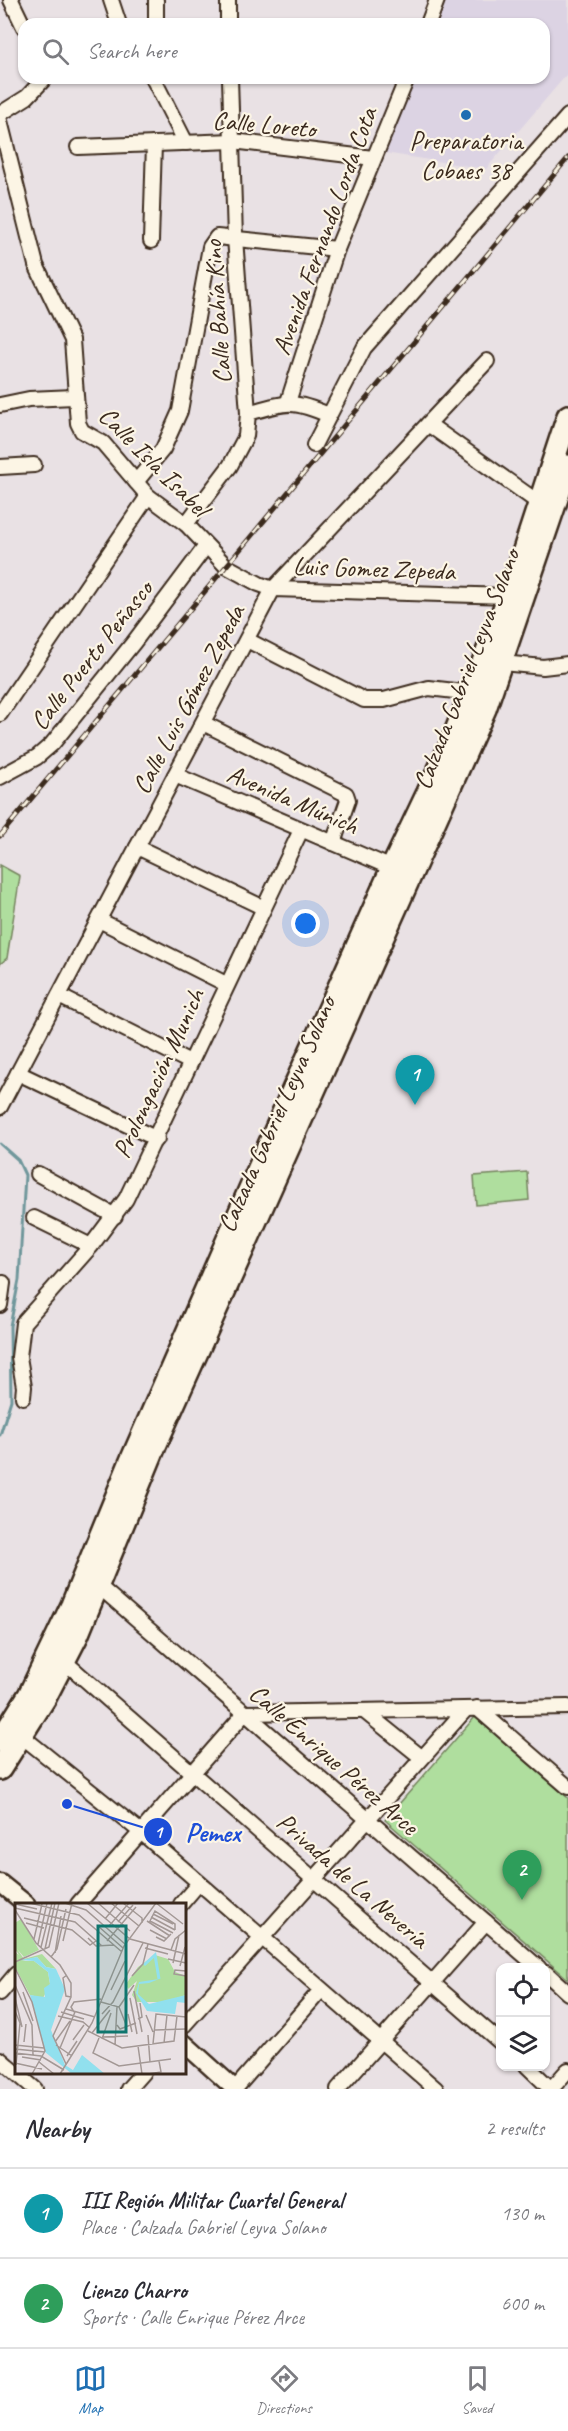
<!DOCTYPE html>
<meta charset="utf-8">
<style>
body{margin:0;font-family:Caveat,sans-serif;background:#f7f7f7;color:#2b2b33}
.controls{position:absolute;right:18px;bottom:18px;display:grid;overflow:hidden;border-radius:12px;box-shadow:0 2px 4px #0004}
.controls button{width:54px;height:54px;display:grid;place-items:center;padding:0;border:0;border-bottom:2px solid #e1e1e2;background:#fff;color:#2b2b33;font:30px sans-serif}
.you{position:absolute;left:306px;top:924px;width:21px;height:21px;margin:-15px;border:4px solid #fff;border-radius:50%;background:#1a73e8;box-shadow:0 0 0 9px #1a73e833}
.badge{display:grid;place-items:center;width:39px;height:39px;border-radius:50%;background:#1f6fb2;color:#fff;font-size:20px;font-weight:700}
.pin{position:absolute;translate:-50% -50px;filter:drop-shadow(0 2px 3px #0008)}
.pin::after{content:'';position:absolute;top:32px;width:21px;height:18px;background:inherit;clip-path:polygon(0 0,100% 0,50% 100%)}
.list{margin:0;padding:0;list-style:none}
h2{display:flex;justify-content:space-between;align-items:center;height:78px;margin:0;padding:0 24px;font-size:26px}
h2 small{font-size:20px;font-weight:400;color:#7c7c81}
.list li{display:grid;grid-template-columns:39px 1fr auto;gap:18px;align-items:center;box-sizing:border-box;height:90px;padding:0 24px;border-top:2px solid #e1e1e2}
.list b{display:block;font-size:22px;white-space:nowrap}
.list p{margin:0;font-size:20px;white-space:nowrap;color:#7c7c81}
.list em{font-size:20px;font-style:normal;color:#7c7c81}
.icon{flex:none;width:33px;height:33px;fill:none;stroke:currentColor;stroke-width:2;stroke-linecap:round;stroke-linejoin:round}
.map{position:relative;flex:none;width:568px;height:2089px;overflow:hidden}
.search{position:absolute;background:#fff;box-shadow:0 2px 4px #0004;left:18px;right:18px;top:18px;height:66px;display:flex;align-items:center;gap:15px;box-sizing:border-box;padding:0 21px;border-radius:18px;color:#7c7c81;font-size:22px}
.sheet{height:258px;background:#fff}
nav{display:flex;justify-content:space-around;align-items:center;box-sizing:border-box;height:84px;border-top:2px solid #e1e1e2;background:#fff;font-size:16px;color:#7c7c81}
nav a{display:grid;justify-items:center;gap:3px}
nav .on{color:#1f6fb2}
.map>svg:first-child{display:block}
.built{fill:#dcd3e3}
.green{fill:#afde9e;stroke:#75845e;stroke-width:1.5}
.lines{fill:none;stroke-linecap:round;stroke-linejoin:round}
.stream{stroke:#6f979b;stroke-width:3}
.minor-casing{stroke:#3b2a1e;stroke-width:18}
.tertiary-casing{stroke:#3b2a1e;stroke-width:21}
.primary-casing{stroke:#3b2a1e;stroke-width:26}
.minor{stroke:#fcf5e5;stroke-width:14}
.tertiary{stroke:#fcf5e5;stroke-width:16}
.primary{stroke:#fcf5e5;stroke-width:21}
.rail-casing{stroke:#3b2a1e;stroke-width:5}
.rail{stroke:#fcf5e5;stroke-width:3;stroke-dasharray:9;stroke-linecap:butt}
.poi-dot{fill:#1f6fb2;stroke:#fcf5e5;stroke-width:2}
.labels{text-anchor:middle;stroke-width:4.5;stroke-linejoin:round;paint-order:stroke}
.street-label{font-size:26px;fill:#3b2a1e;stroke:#fcf5e5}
.poi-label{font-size:26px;fill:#3b2a1e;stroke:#fcf5e5}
.inset-river{fill:none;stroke:#91e0ee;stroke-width:3}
.inset-road{fill:none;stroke:#a39895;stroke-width:1.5}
.view{fill:#0f766e;fill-opacity:0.15;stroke:#0f766e;stroke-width:3}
.inset-edge{fill:none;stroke:#3b2a1e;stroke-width:3}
.leader{fill:none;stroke:#1d4ed8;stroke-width:2}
.callout-dot{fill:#1d4ed8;stroke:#fcf5e5;stroke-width:2}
.mark-label{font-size:18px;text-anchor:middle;font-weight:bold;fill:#fff}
.callout-label{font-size:27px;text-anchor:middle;font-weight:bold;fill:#1d4ed8;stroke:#fcf5e5;stroke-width:4.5;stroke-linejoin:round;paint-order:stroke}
</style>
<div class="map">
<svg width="568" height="2089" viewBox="0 0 568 2089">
<rect width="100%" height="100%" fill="#e9e1e4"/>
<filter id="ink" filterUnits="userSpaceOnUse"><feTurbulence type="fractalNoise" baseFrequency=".0167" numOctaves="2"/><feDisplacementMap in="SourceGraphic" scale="12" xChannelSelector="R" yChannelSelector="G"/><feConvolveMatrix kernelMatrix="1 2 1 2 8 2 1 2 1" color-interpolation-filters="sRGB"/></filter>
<g filter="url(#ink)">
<path class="built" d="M447,0H568V73L486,169L385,153L415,78H544V24H437Z"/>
<g class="green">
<path d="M0,865L20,876L7,958L0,964Z"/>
<path d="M527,1172L529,1200L476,1205L474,1176Z"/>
<path d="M475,1717L568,1798V1979L385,1820Z"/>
</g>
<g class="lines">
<path class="stream" d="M0,1144L18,1160L25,1175L19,1280L10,1326L11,1400L0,1435"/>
<defs>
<g id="minor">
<path d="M11,0L24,27"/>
<path d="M111,0L119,24"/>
<path d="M156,0V24"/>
<path d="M228,0V24"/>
<path d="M428,24L437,0"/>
<path d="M153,78L186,143"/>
<path d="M0,114L27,97L45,78"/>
<path d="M0,121L36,265L72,340L78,423L82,431L103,443L148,496L186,524L226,566L259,584L273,589L509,596"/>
<path d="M78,147L233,141L373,158"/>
<path d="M151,241L154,144"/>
<path d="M288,402L337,249L407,78"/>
<path d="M0,405L29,399L74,397"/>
<path d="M248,413C287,402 291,399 329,415"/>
<path d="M428,424L539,503"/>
<path d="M314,445L364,348L568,116"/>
<path d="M0,467L34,465"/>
<path d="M136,482L163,449L180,411L210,247L217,237L337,249"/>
<path d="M186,524L230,466L246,436L248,413L235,238L230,78"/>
<path d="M247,640L364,700H384L429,688L472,693"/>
<path d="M502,663L543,667L568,664"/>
<path d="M0,714L148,496"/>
<path d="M203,723L346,794L348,800L333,843"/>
<path d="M175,775L399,871"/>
<path d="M0,777L37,757L52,744L134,642L206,546"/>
<path d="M137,847L262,907"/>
<path d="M99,920L226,984"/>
<path d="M59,996L190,1062"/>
<path d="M18,1073L157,1139"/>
<path d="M0,1107L273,589L487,361"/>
<path d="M38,1174L115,1216"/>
<path d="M34,1218L91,1246"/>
<path d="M0,1305L3,1283"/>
<path d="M23,1397L24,1387L19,1357L23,1323L91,1246L126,1199L301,830"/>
<path d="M94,1582L539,1968"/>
<path d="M64,1661L500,2042"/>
<path d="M477,1708L568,1787"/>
<path d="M364,1711L421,1757"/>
<path d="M23,1737L141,1832L436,2089"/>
<path d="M78,1904L245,1713L568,1707"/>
<path d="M181,1904L199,1883"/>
<path d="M546,1973L568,1993"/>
<path d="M0,1993L16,1974"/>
<path d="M184,2025L466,1709"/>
<path d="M0,2059L35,2089"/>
<path d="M527,2066L551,2089"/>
<path d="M128,2089L143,2072"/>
<path d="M235,2089L321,1990"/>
<path d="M338,2089L486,1922"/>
<path d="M551,2089L568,2070"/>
</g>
<g id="tertiary">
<path d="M0,1883L26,1904"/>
<path d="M184,2043L235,2089"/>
</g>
<g id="primary">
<path d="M0,1741L29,1695L72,1605L131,1461L293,1090L392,868L450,746L509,596L568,416"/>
<path d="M0,1769L45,1698L77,1636L155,1446L485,709L568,466"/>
</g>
</defs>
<use href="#minor" class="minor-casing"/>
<use href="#tertiary" class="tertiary-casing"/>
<use href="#primary" class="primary-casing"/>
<use href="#minor" class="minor"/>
<use href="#tertiary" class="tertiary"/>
<use href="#primary" class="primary"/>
<defs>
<path id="rail" d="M0,836L568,158"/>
</defs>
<use href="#rail" class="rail-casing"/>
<use href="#rail" class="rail"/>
</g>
</g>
<circle class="poi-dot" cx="466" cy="115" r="6"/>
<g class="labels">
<g class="street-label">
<text transform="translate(264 124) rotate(5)" y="9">Calle Loreto</text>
<text transform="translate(324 231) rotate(-70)" y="9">Avenida Fernando Lorda Cota</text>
<text transform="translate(217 312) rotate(-94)" y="9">Calle Bahía Kino</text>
<text transform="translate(154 461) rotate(45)" y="9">Calle Isla Isabel</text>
<text transform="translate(374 568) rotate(2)" y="9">Luis Gomez Zepeda</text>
<text transform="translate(91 655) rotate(-52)" y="9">Calle Puerto Peñasco</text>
<text transform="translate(466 669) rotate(-69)" y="9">Calzada Gabriel Leyva Solano</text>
<text transform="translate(188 699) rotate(-62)" y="9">Calle Luis Gómez Zepeda</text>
<text transform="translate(293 799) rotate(23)" y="9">Avenida Múnich</text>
<text transform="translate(158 1073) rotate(-65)" y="9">Prolongación Munich</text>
<text transform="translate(276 1114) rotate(-66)" y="9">Calzada Gabriel Leyva Solano</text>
<text transform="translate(334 1759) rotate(41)" y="9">Calle Enrique Pérez Arce</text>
<text transform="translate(353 1880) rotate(41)" y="9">Privada de La Nevería</text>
</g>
<g class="poi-label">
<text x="466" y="149">Preparatoria<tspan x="466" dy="30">Cobaes 38</tspan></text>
</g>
</g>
<g transform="translate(15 1903)">
<rect width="171" height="171" fill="#e9e1e4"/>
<path d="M6,16L24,47L9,54L2,46L9,56L27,51L41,66L31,64L22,54L7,58H19L33,69L35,81L28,95L15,92L0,64V49L4,52L0,46V20ZM140,52L153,56L160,69L171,73V92L151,99H122L117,92L122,78L113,86L111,81L123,64Z" fill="#afde9e"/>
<path d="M22,54L31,64L41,66L50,86L36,127L50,162L58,167L67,152L90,171H57L30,149L15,92L30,94L29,85L35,81L33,69L19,58L5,57ZM144,76L134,80L124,81L123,91L134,101L171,92V100L162,99L160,111L132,108L121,90L124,79Z" fill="#91e0ee"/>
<path class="inset-river" d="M129,62L140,52L144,76"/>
<path class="inset-road" d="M15,0L64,12L107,49M50,0L71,7L110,41M72,0L115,36L171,51M83,0L115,28M96,0L124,23M108,0L127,15V20M141,0L168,21M0,1L22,6M0,5L60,19L87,43M0,7L21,40L45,62L56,80V94L38,133L51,161M138,11L158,21M136,14L160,27M9,15L57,27L75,42L81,38M90,16L103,0M132,18L155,33M135,18L158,30M103,19L118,2M11,20L29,25M134,20L140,8L160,21V27M83,23L108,45M94,23L114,0M135,27L152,36M141,34L149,38L156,31M73,35L81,43L99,42M19,36L27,1M48,38L57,0M92,38L121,4M23,41L32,0M26,44L37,0M130,45L153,51M30,46L40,0M156,47L160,36L171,27M40,50L46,13M36,54L42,46L51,6M153,56L171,60M0,59L34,44L44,0M158,60L164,32M165,63L170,44M0,65L17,99L30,148L17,171M171,68L160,67L159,71L171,73M52,72L48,75L51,93L56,94M117,73L128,61L133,41M0,82L17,122L18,152M96,87L110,58M119,88L127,129M8,89L18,118M0,95L7,124M115,95L122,131M86,99L104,104L112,124M104,104L119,82M51,106L80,114M0,108L5,120L1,162M46,109L69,116M59,109L56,104L59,99L86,96M87,111L98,99L128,40M113,111L117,129M131,112L138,129M43,113L68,119L75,125M123,116L127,114L125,100M102,122L105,126L121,120M140,127L171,126M73,128L107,145L159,138L162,113M77,130L95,107M133,132L135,159M87,134L113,133M84,135L78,150L104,163L156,156M87,136L96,110M58,137L69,122M9,139L11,121M40,139L55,118M149,140L152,112M138,141L141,111L171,114M0,142L29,145M41,142L57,153M100,142L102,103M123,143L127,171M45,145L60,109M0,146L30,149M0,150L26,153L49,167M52,153L62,138M7,154L26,157M24,159L39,171M0,160L27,166M45,171L77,120L109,43L141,0M133,171L146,169L144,158"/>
<path class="view" d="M83,23H111V129H83Z"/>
<rect width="171" height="171" class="inset-edge"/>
</g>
<path class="leader" d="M67 1804L158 1832"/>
<g class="callout-dot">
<circle cx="67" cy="1804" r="6"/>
<circle cx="158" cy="1832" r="15"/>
</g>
<g class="mark-label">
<text x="158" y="1838">1</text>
</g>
<g class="callout-label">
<text x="213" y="1841">Pemex</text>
</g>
</svg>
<div class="controls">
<button><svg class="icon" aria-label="locate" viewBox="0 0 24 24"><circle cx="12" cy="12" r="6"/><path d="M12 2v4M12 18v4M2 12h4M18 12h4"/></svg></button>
<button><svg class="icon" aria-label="layers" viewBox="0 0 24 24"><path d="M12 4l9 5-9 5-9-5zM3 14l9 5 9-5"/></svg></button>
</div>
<div class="you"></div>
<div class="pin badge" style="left:415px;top:1105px;background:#0f9aa8">1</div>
<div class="pin badge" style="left:522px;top:1900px;background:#2e9e5b">2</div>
<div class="search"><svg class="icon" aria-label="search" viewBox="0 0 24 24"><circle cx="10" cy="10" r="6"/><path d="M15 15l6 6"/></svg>Search here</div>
</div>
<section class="sheet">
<h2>Nearby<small>2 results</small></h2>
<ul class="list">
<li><span class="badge" style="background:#0f9aa8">1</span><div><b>III Región Militar Cuartel General</b><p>Place · Calzada Gabriel Leyva Solano</p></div><em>130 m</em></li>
<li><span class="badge" style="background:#2e9e5b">2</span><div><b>Lienzo Charro</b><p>Sports · Calle Enrique Pérez Arce</p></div><em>600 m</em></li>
</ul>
</section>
<nav>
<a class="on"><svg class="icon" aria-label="map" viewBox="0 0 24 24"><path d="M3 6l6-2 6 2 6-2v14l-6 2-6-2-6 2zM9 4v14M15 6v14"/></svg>Map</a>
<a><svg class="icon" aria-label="directions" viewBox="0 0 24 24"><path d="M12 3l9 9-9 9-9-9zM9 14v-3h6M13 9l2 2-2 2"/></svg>Directions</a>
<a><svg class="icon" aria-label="saved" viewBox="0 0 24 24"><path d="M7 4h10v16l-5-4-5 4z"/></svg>Saved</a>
</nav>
